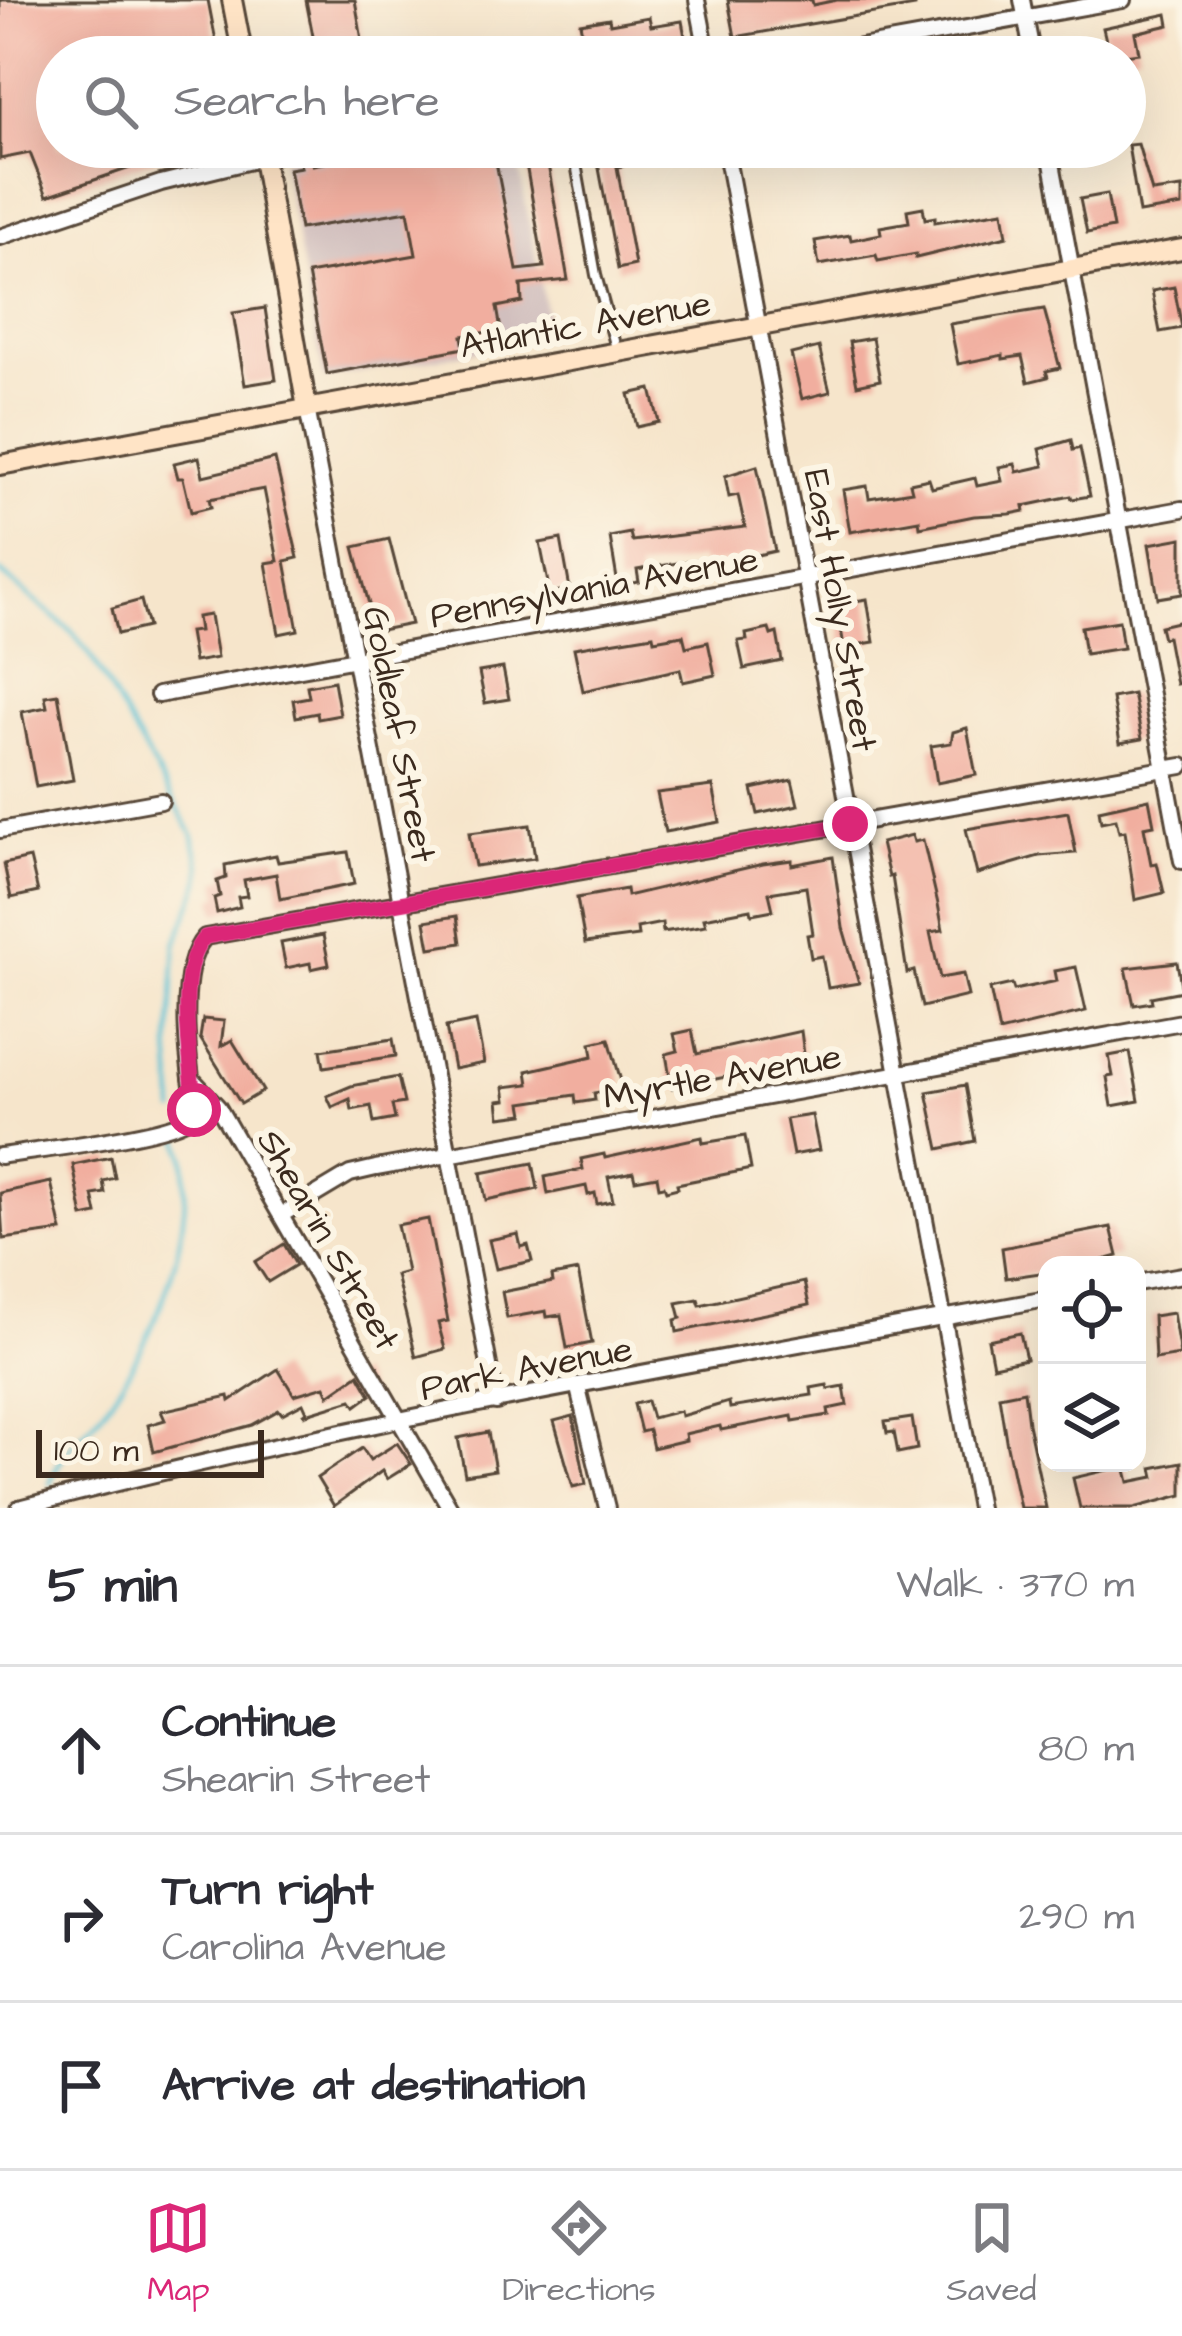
<!DOCTYPE html>
<meta charset="utf-8">
<style>
body{margin:0;font-family:"Architects Daughter",sans-serif;background:#f2f2f3;color:#2b2b33}
.controls{position:absolute;right:36px;bottom:36px;display:grid;overflow:hidden;border-radius:24px;box-shadow:0 12px 48px #0002}
.controls button{width:108px;height:108px;display:grid;place-items:center;padding:0;border:0;border-bottom:3px solid #e1e1e2;background:#fff;color:#2b2b33;font:60px sans-serif}
.scale{position:absolute;left:36px;bottom:30px;width:228px;box-sizing:border-box;padding-left:12px;border:6px solid #3b2a1e;border-top:0;font-size:33px;line-height:42px;white-space:nowrap;color:#3b2a1e;-webkit-text-stroke:9px #fcf5e5;paint-order:stroke}
.stop{position:absolute;width:36px;height:36px;margin:-27px;border:9px solid #db2777;border-radius:50%;background:#fff}
.stop.end{background:#db2777;border-color:#fff;box-shadow:0 3px 12px #0008}
.list{margin:0;padding:0;list-style:none}
h2{display:flex;justify-content:space-between;align-items:center;height:156px;margin:0;padding:0 48px;font-size:51px}
h2 small{font-size:39px;font-weight:400;color:#7c7c81}
.list li{display:grid;grid-template-columns:78px 1fr auto;gap:36px;align-items:center;box-sizing:border-box;height:168px;padding:0 48px;border-top:3px solid #e1e1e2}
.list b{display:block;font-size:45px;white-space:nowrap}
.list p{margin:0;font-size:39px;white-space:nowrap;color:#7c7c81}
.list em{font-size:39px;font-style:normal;color:#7c7c81}
.icon{flex:none;width:66px;height:66px;fill:none;stroke:currentColor;stroke-width:2;stroke-linecap:round;stroke-linejoin:round}
.map{position:relative;flex:none;width:1182px;height:1508px;overflow:hidden}
.search{position:absolute;background:#fff;box-shadow:0 12px 48px #0002;left:36px;right:36px;top:36px;height:132px;display:flex;align-items:center;gap:30px;box-sizing:border-box;padding:0 42px;border-radius:66px;color:#7c7c81;font-size:45px}
.sheet{height:660px;background:#fff}
nav{display:flex;justify-content:space-around;align-items:center;box-sizing:border-box;height:168px;border-top:3px solid #e1e1e2;background:#fff;font-size:33px;color:#7c7c81}
nav a{display:grid;justify-items:center;gap:6px}
nav .on{color:#db2777}
.map>svg:first-child{display:block}
.industrial{fill:#d1bfbe}
.lines{fill:none;stroke-linecap:round;stroke-linejoin:round}
.stream{stroke:#58c1d4;stroke-width:4.5}
.building{fill:#f1ae9f}
.lane-casing{stroke:#574638;stroke-width:14}
.street-casing{stroke:#574638;stroke-width:20}
.secondary-casing{stroke:#574638;stroke-width:24}
.lane{stroke:#fff;stroke-width:8}
.street{stroke:#fff;stroke-width:14}
.secondary{stroke:#ffe4c6;stroke-width:18}
.route{stroke:#db2777;stroke-width:15}
.labels{text-anchor:middle;stroke-width:12;stroke-linejoin:round;paint-order:stroke}
.street-label{font-size:36px;fill:#3b2a1e;stroke:#fcf5e5}
</style>
<div class="map">
<svg width="1182" height="1508" viewBox="0 0 1182 1508">
<rect width="100%" height="100%" fill="#fcf5e5"/>
<filter id="ink" filterUnits="userSpaceOnUse"><feTurbulence type="fractalNoise" baseFrequency=".00833" numOctaves="2"/><feDisplacementMap in="SourceGraphic" scale="24" xChannelSelector="R" yChannelSelector="G"/><feConvolveMatrix kernelMatrix="1 2 1 2 8 2 1 2 1" color-interpolation-filters="sRGB"/></filter>
<filter id="wash" filterUnits="userSpaceOnUse"><feTurbulence type="fractalNoise" baseFrequency=".004" numOctaves="4" result="noise"/><feDisplacementMap in="SourceGraphic" scale="48" xChannelSelector="R" yChannelSelector="G"/><feGaussianBlur stdDeviation="2.7" result="paint"/><feColorMatrix in="noise" values="0 0 0 0 0 0 0 0 0 0 0 0 0 0 0 0 0 1.4 0 .05"/><feComposite in="paint" operator="in"/></filter>
<g filter="url(#wash)">
<rect width="100%" height="100%" fill="#f6e5cb"/>
<path class="industrial" d="M352,147H515L551,337L324,379L282,160Z"/>
<g class="lines">
<g class="stream">
<path d="M0,572L71,631L89,653L192,833L201,867L200,882L176,944L170,1047L175,1111"/>
<path d="M50,1484C63,1446 83,1438 104,1409C155,1338 190,1251 185,1163C185,1153 181,1146 179,1136"/>
</g>
</g>
<g id="blocks">
<g class="building">
<path d="M0,0H208L219,57H57V147L186,149L47,196L30,153L0,159Z"/>
<path d="M306,0H355L365,57H317Z"/>
<path d="M728,0H812L813,5L837,0H915V6L735,37Z"/>
<path d="M1167,14L1169,25L1135,33L1139,53L1110,57L1103,28Z"/>
<path d="M649,17L651,26L682,21L688,53L665,57L664,51L635,56L634,50L587,57L580,23L609,18L610,24Z"/>
<path d="M1138,144L1152,192L1182,188V206L1139,213L1128,145Z"/>
<path d="M409,147H493L517,270L544,267L523,147H545L568,280L521,285L522,302L497,307L501,330L462,336L464,348L327,374L308,274L416,255L408,211L300,229L289,169L301,167L299,161L312,158L313,165Z"/>
<path d="M595,147H647L650,161L617,167L635,265L618,269Z"/>
<path d="M1107,194L1113,228L1087,233L1080,199Z"/>
<path d="M923,207L925,219L935,217V222L1003,211L1007,236L916,258V254L878,261L876,255L819,265L815,241L850,235L851,240L881,234L880,227L909,222L907,210Z"/>
<path d="M1174,287L1182,328L1160,332L1152,291Z"/>
<path d="M265,308L276,380L245,385L233,313Z"/>
<path d="M1044,309L1060,368L1046,371L1048,377L1028,382L1022,356L1003,359V355L958,364L950,324Z"/>
<path d="M872,338L880,380L857,385L849,342Z"/>
<path d="M819,347L830,392L802,399L791,354Z"/>
<path d="M651,389L659,422L637,427L629,394Z"/>
<path d="M1071,440L1073,450L1080,448L1090,496L1072,499L1071,496L1024,506L1025,511L1010,514L974,516L920,527L919,520L850,532L843,490L867,486L869,498L912,491L910,483L929,479L932,488L975,478L977,486L1002,481L999,467L1015,464L1017,472L1044,466L1040,449Z"/>
<path d="M199,457L203,476L275,459L298,558L285,561L298,630L279,634L266,563L278,561L264,489L209,499L211,507L191,512L183,478H178L174,463Z"/>
<path d="M757,466L775,551L731,561L702,564L701,559L637,570L639,582L618,585L610,537L630,533L632,541L745,527L738,495L729,497L725,476Z"/>
<path d="M1182,538V594L1158,598L1149,544Z"/>
<path d="M389,539L411,624L376,631L354,547Z"/>
<path d="M561,539L570,589L550,593L540,543Z"/>
<path d="M867,599L874,642L844,647L837,604Z"/>
<path d="M141,600L148,627L118,634L112,608Z"/>
<path d="M210,615L217,658L194,662L189,632L199,631L197,617Z"/>
<path d="M1119,621L1123,648L1085,654L1081,627Z"/>
<path d="M1182,621V683L1176,684L1167,637L1163,638L1160,626Z"/>
<path d="M769,629L771,635L777,633L782,661L744,669L738,641L747,640L746,634Z"/>
<path d="M653,635L654,640L683,635L686,647L708,642L715,675L683,682L680,669L583,691L574,648Z"/>
<path d="M503,668L509,699L485,703L479,672Z"/>
<path d="M334,681L340,715L318,719L317,713L296,717L293,700L309,697L307,686Z"/>
<path d="M58,694L73,780L36,787L22,712L47,707L45,696Z"/>
<path d="M1133,694L1142,739L1120,743L1112,698Z"/>
<path d="M967,728L976,775L937,783L931,746L951,743L953,732Z"/>
<path d="M792,780L798,805L758,814L752,789Z"/>
<path d="M713,786L720,822L665,832L657,793Z"/>
<path d="M1149,799L1154,825L1144,827L1151,864L1157,863L1164,893L1135,900L1125,831L1119,832L1116,819L1101,822L1099,810Z"/>
<path d="M1068,812L1076,853L1039,856L977,874L966,829Z"/>
<path d="M530,825L535,858L475,866L469,833Z"/>
<path d="M912,835L914,842L923,840L938,904L943,930L930,932L940,978L963,974L968,996L922,1007L914,971L907,973L892,876L889,877L881,843Z"/>
<path d="M348,852L354,884L280,899L276,874L244,880L247,896L238,897L240,907L217,913L214,898L220,896L217,881L226,878L225,865L276,855L278,862Z"/>
<path d="M833,857L843,928L859,983L828,988L822,956L811,958L807,935L813,934L806,887L769,893L773,910L752,914L751,909L704,918L706,925L663,932L662,923L637,928L638,936L585,943L577,898L626,889L627,896L763,864L792,860V865Z"/>
<path d="M30,858L38,892L11,898L4,864Z"/>
<path d="M457,916L461,943L430,948L425,921Z"/>
<path d="M323,935L329,965L311,969L310,963L286,968L281,943Z"/>
<path d="M1177,962L1182,991L1151,997L1152,1002L1134,1005L1126,968Z"/>
<path d="M1076,967L1086,1011L999,1032L990,989L1012,984L1014,990L1057,981L1055,971Z"/>
<path d="M203,1019L224,1021L221,1046L232,1040L263,1091L241,1104L200,1038Z"/>
<path d="M476,1021L484,1063L454,1069L446,1027Z"/>
<path d="M692,1030L697,1054L801,1031L805,1062L770,1067L771,1072L746,1077L745,1073L672,1088L666,1054L678,1051L674,1034Z"/>
<path d="M393,1039L396,1056L324,1067L321,1050Z"/>
<path d="M609,1039L623,1088L594,1093L595,1100L576,1103L575,1095L522,1103L524,1114L500,1117L498,1101L506,1100L504,1087L529,1084L527,1071L593,1056L591,1043Z"/>
<path d="M1130,1052L1139,1101L1112,1106L1107,1077L1113,1076L1109,1056Z"/>
<path d="M398,1077L404,1103L392,1105L395,1119L374,1123L371,1106L352,1110L350,1099L332,1107L327,1096L351,1086Z"/>
<path d="M965,1085L975,1141L939,1149L927,1092Z"/>
<path d="M812,1115L819,1150L793,1155L786,1119Z"/>
<path d="M745,1136L751,1169L677,1184L678,1188L666,1191L664,1186L659,1187L657,1176L635,1180L633,1172L608,1177L613,1201L597,1204L595,1193L588,1195L586,1186L548,1194L545,1177L583,1169L581,1159L604,1154L605,1158L702,1137L703,1143Z"/>
<path d="M111,1157L115,1178L103,1181L105,1193L93,1195L97,1214L83,1217L73,1165Z"/>
<path d="M533,1163L538,1189L486,1200L481,1173Z"/>
<path d="M51,1182L62,1231L3,1239L0,1193Z"/>
<path d="M428,1219L448,1321L438,1323L445,1349L416,1357L396,1275L407,1272L397,1225Z"/>
<path d="M1111,1227L1118,1256L1086,1265H1047V1272L1006,1278L1002,1248Z"/>
<path d="M518,1234L521,1247L528,1245L532,1261L496,1269L489,1240Z"/>
<path d="M284,1244L296,1265L268,1282L255,1262Z"/>
<path d="M578,1271L592,1343L567,1348L561,1315L547,1317L546,1311L507,1318L502,1292L553,1282L552,1276Z"/>
<path d="M804,1282L809,1305L677,1332L675,1320L681,1318L677,1303L698,1299L700,1305Z"/>
<path d="M1173,1313L1180,1355L1155,1359L1153,1316Z"/>
<path d="M1020,1333L1026,1359L993,1366L988,1340Z"/>
<path d="M278,1369L294,1395L325,1386L329,1395L359,1374L371,1395L356,1406L352,1400L303,1415L307,1412L303,1403L282,1414L279,1410L252,1425L154,1452L148,1425L165,1420L161,1411L229,1396L230,1401Z"/>
<path d="M827,1385L828,1389L844,1386L847,1405L828,1409L829,1415L793,1421L792,1416L721,1430L720,1426L685,1434L686,1440L653,1448L649,1430L641,1432L634,1404L647,1401L652,1418L680,1411L681,1416L729,1402L730,1408L812,1395L811,1388Z"/>
<path d="M1024,1391L1028,1423L1046,1508H1020L1007,1446L999,1396Z"/>
<path d="M573,1416L586,1484L573,1487L554,1421Z"/>
<path d="M912,1418L917,1449L898,1453L894,1432L887,1433L885,1422Z"/>
<path d="M488,1432L495,1470L465,1475L458,1438Z"/>
<path d="M397,1443L411,1464L387,1479L382,1471L334,1506L317,1478L362,1448L370,1460Z"/>
<path d="M1182,1462V1495L1134,1508H1080L1073,1478L1125,1466L1129,1482L1154,1477L1152,1468Z"/>
</g>
</g>
</g>
<g filter="url(#ink)">
<use href="#blocks" fill-opacity="0" stroke="#574638" stroke-width="3"/>
<g class="lines">
<defs>
<path id="lane" d="M573,147L596,275L616,348"/>
<g id="street">
<path d="M697,0L708,57"/>
<path d="M1022,0L1033,57"/>
<path d="M805,57L1123,0"/>
<path d="M725,147L979,1508"/>
<path d="M1049,147L1182,861"/>
<path d="M0,237L161,183L308,147"/>
<path d="M307,408L496,1402"/>
<path d="M158,695L1182,509"/>
<path d="M0,830L161,801"/>
<path d="M191,1078L218,1107L450,1508"/>
<path d="M0,1156C32,1151 172,1135 190,1117C196,1111 194,1108 194,1099C188,1060 176,968 205,937L1182,766"/>
<path d="M283,1214L350,1174L376,1168L1182,1022"/>
<path d="M1137,1283L1182,1275"/>
<path d="M578,1388L607,1508"/>
<path d="M19,1508C357,1419 704,1362 1047,1299"/>
</g>
<g id="secondary">
<path d="M232,0L243,57"/>
<path d="M261,147L307,408"/>
<path d="M0,465L1182,249"/>
</g>
</defs>
<use href="#lane" class="lane-casing"/>
<use href="#street" class="street-casing"/>
<use href="#secondary" class="secondary-casing"/>
<use href="#lane" class="lane"/>
<use href="#street" class="street"/>
<use href="#secondary" class="secondary"/>
</g>
</g>
<g class="lines" filter="url(#ink)">
<path class="route" d="M194,1110C194,1067 172,971 205,937L850,824"/>
</g>
<g class="labels">
<g class="street-label">
<text transform="translate(585 323) rotate(-10)" y="13">Atlantic Avenue</text>
<text transform="translate(594 586) rotate(-10)" y="13">Pennsylvania Avenue</text>
<text transform="translate(842 610) rotate(80)" y="13">East Holly Street</text>
<text transform="translate(401 734) rotate(79)" y="13">Goldleaf Street</text>
<text transform="translate(722 1075) rotate(-10)" y="13">Myrtle Avenue</text>
<text transform="translate(330 1239) rotate(60)" y="13">Shearin Street</text>
<text transform="translate(526 1367) rotate(-11)" y="13">Park Avenue</text>
</g>
</g>
</svg>
<div class="controls">
<button><svg class="icon" aria-label="locate" viewBox="0 0 24 24"><circle cx="12" cy="12" r="6"/><path d="M12 2v4M12 18v4M2 12h4M18 12h4"/></svg></button>
<button><svg class="icon" aria-label="layers" viewBox="0 0 24 24"><path d="M12 4l9 5-9 5-9-5zM3 14l9 5 9-5"/></svg></button>
</div>
<div class="scale">100 m</div>
<div class="stop" style="left:194px;top:1110px"></div>
<div class="stop end" style="left:850px;top:824px"></div>
<div class="search"><svg class="icon" aria-label="search" viewBox="0 0 24 24"><circle cx="10" cy="10" r="6"/><path d="M15 15l6 6"/></svg>Search here</div>
</div>
<section class="sheet">
<h2>5 min<small>Walk · 370 m</small></h2>
<ul class="list">
<li><svg class="icon" aria-label="ahead" viewBox="0 0 24 24"><path d="M12 20V5M6 11l6-6 6 6"/></svg><div><b>Continue</b><p>Shearin Street</p></div><em>80 m</em></li>
<li><svg class="icon" aria-label="right" viewBox="0 0 24 24"><path d="M7 20v-9h11M14 6l5 5-5 5"/></svg><div><b>Turn right</b><p>Carolina Avenue</p></div><em>290 m</em></li>
<li><svg class="icon" aria-label="arrive" viewBox="0 0 24 24"><path d="M6 21V4h12l-3 4 3 4H6"/></svg><div><b>Arrive at destination</b></div></li>
</ul>
</section>
<nav>
<a class="on"><svg class="icon" aria-label="map" viewBox="0 0 24 24"><path d="M3 6l6-2 6 2 6-2v14l-6 2-6-2-6 2zM9 4v14M15 6v14"/></svg>Map</a>
<a><svg class="icon" aria-label="directions" viewBox="0 0 24 24"><path d="M12 3l9 9-9 9-9-9zM9 14v-3h6M13 9l2 2-2 2"/></svg>Directions</a>
<a><svg class="icon" aria-label="saved" viewBox="0 0 24 24"><path d="M7 4h10v16l-5-4-5 4z"/></svg>Saved</a>
</nav>
